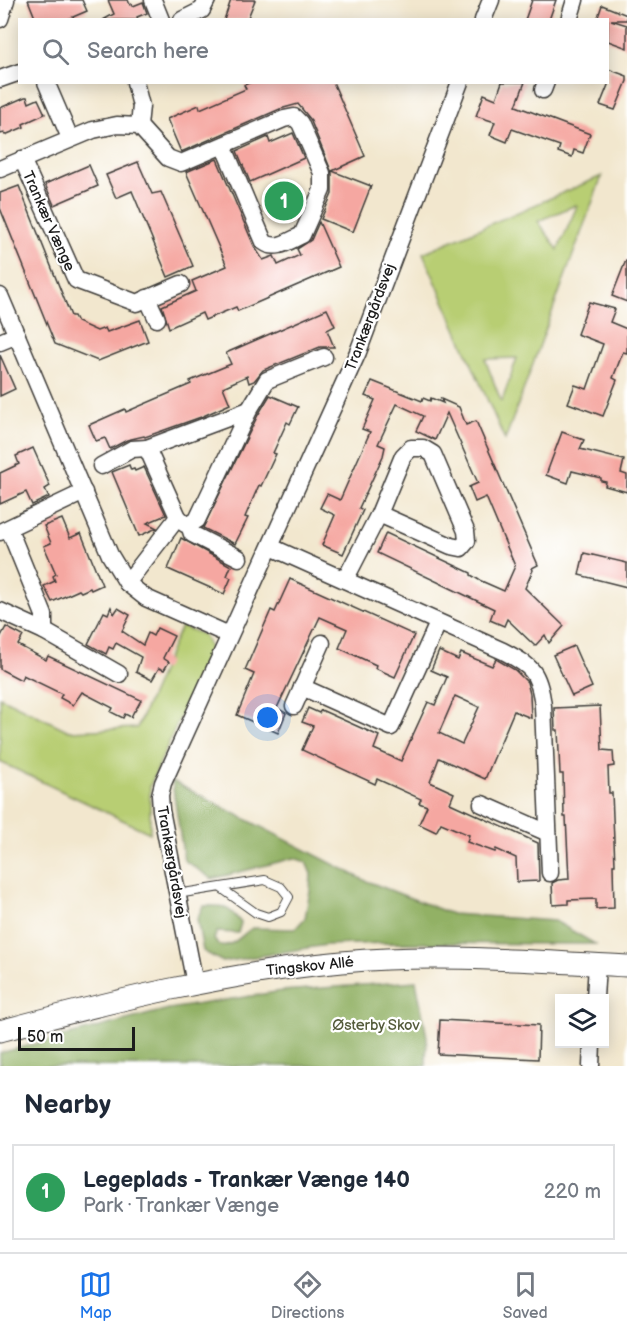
<!DOCTYPE html>
<meta charset="utf-8">
<style>
body{margin:0;font-family:"Balsamiq Sans",sans-serif;background:#f2f2f3;color:#1f2937}
.controls{position:absolute;right:18px;bottom:18px;display:grid;overflow:hidden;border-radius:0px;box-shadow:0 3px 15px #0003}
.controls button{width:54px;height:54px;display:grid;place-items:center;padding:0;border:0;border-bottom:2px solid #e0e1e3;background:#fff;color:#1f2937;font:30px sans-serif}
.scale{position:absolute;left:18px;bottom:15px;width:117px;box-sizing:border-box;padding-left:6px;border:3px solid #1c1c1c;border-top:0;font-size:16px;line-height:21px;white-space:nowrap;color:#1c1c1c;-webkit-text-stroke:4px #fff;paint-order:stroke}
.you{position:absolute;left:268px;top:718px;width:21px;height:21px;margin:-15px;border:4px solid #fff;border-radius:50%;background:#1a73e8;box-shadow:0 0 0 9px #1a73e833}
.badge{display:grid;place-items:center;width:39px;height:39px;border-radius:50%;background:#1a73e8;color:#fff;font-size:20px;font-weight:700}
.pin{position:absolute;translate:-50% -50%;border:3px solid #fff;box-shadow:0 2px 6px #0006}
.list{margin:0;padding:0;list-style:none}
h2{display:flex;justify-content:space-between;align-items:center;height:78px;margin:0;padding:0 24px;font-size:26px}
h2 small{font-size:20px;font-weight:400;color:#747a83}
.list li{display:grid;grid-template-columns:39px 1fr auto;gap:18px;align-items:center;box-sizing:border-box;height:96px;margin:0 12px 12px;padding:0 12px;border:2px solid #e0e1e3;border-radius:0px}
.list b{display:block;font-size:22px;white-space:nowrap}
.list p{margin:0;font-size:20px;white-space:nowrap;color:#747a83}
.list em{font-size:20px;font-style:normal;color:#747a83}
.icon{flex:none;width:33px;height:33px;fill:none;stroke:currentColor;stroke-width:2;stroke-linecap:round;stroke-linejoin:round}
.map{position:relative;flex:none;width:627px;height:1066px;overflow:hidden}
.search{position:absolute;background:#fff;box-shadow:0 3px 15px #0003;left:18px;right:18px;top:18px;height:66px;display:flex;align-items:center;gap:15px;box-sizing:border-box;padding:0 21px;border-radius:0px;color:#747a83;font-size:22px}
.sheet{height:186px;background:#fff}
nav{display:flex;justify-content:space-around;align-items:center;box-sizing:border-box;height:84px;border-top:2px solid #e0e1e3;background:#fff;font-size:16px;color:#747a83}
nav a{display:grid;justify-items:center;gap:3px}
nav .on{color:#1a73e8}
.map>svg:first-child{display:block}
.green{fill:#b8ce73;stroke:#6a7548;stroke-width:1.5;fill-rule:evenodd}
.forest{fill:#92b165;stroke:#576640;stroke-width:1.5}
.building{fill:#f5a7a1;fill-rule:evenodd}
.lines{fill:none;stroke-linecap:round;stroke-linejoin:round}
.service-casing{stroke:#3c3a37;stroke-width:10}
.minor-casing{stroke:#3c3a37;stroke-width:19}
.tertiary-casing{stroke:#3c3a37;stroke-width:23}
.service{stroke:#fff;stroke-width:8}
.minor{stroke:#fff;stroke-width:16}
.tertiary{stroke:#fff;stroke-width:21}
.labels{text-anchor:middle;stroke-width:4.5;stroke-linejoin:round;paint-order:stroke}
.street-label{font-size:15px;fill:#1c1c1c;stroke:#fff}
.park-label{font-size:15px;fill:#535a3a;stroke:#fff}
</style>
<div class="map">
<svg width="627" height="1066" viewBox="0 0 627 1066">
<rect width="100%" height="100%" fill="#fff"/>
<filter id="ink" filterUnits="userSpaceOnUse"><feTurbulence type="fractalNoise" baseFrequency=".0167" numOctaves="2"/><feDisplacementMap in="SourceGraphic" scale="12" xChannelSelector="R" yChannelSelector="G"/><feConvolveMatrix kernelMatrix="1 2 1 2 8 2 1 2 1" color-interpolation-filters="sRGB"/></filter>
<filter id="wash" filterUnits="userSpaceOnUse"><feTurbulence type="fractalNoise" baseFrequency=".008" numOctaves="4" result="noise"/><feDisplacementMap in="SourceGraphic" scale="24" xChannelSelector="R" yChannelSelector="G"/><feGaussianBlur stdDeviation="1.35" result="paint"/><feColorMatrix in="noise" values="0 0 0 0 0 0 0 0 0 0 0 0 0 0 0 0 0 1.4 0 .05"/><feComposite in="paint" operator="in"/></filter>
<g filter="url(#wash)">
<rect width="100%" height="100%" fill="#f2e7ce"/>
<g class="green">
<path d="M602,176L505,440L423,253ZM576,205L577,206L558,250L538,221ZM517,358L502,401H501L485,359Z"/>
<path d="M181,626L204,635L210,648L150,786V833L0,762V697L69,731L137,728Z"/>
</g>
<g class="forest">
<path d="M172,781L364,880L452,914L555,921L595,944L387,943L326,945L223,962L203,951L197,919L203,906C223,905 229,906 241,923L238,933L217,932L214,939L218,945C233,948 240,936 252,928L295,929L305,918L310,891L311,874L306,862L294,858L212,879L184,860Z"/>
<path d="M416,981L427,1037L426,1066H0V1053L169,1009L282,991Z"/>
</g>
<g id="blocks">
<g class="building">
<path d="M28,0H82L87,11L66,20H36Z"/>
<path d="M108,0H128L130,5L132,4L133,6L143,2L147,13L137,17L138,20H103L114,14Z"/>
<path d="M231,0H255L247,20H224Z"/>
<path d="M532,0H556L549,20H525Z"/>
<path d="M602,5L627,15V20H611L627,25V48L608,41V20H597Z"/>
<path d="M608,69L627,76V81L615,110L600,105L608,85Z"/>
<path d="M251,82H333L365,156L332,171L371,186L353,232L321,219L332,194V173L310,119L298,104L280,109L181,152L167,119L199,105L200,109L246,89L244,85Z"/>
<path d="M502,82H525L516,106L590,134L583,153L574,150L572,157L558,152L560,146L512,129L507,142L490,135L495,122L476,116L484,94L496,99Z"/>
<path d="M25,97H27L29,103L38,99L45,114L23,124L24,127L5,135L4,133L0,134V108Z"/>
<path d="M293,133L304,158L250,182L237,151L268,137L270,143Z"/>
<path d="M217,159L254,246L263,260L274,256L278,265L300,255L297,249L311,240L319,222L339,267L238,311L236,307L205,320L202,313L169,328L162,306L196,291L192,281L227,266L186,172Z"/>
<path d="M138,162L152,194L161,192L193,266L168,277L132,191L116,198L106,175Z"/>
<path d="M89,165L98,186L54,205L45,184Z"/>
<path d="M19,186L71,316H74L77,322L97,331L105,328L107,332L140,320L148,341L98,361L55,344L0,208V193Z"/>
<path d="M626,260H627V302L612,296Z"/>
<path d="M589,302L615,309L610,322L627,329V353L623,352L613,378L617,380L603,416L568,403L575,385L587,389L603,344L577,334Z"/>
<path d="M327,309L335,326L327,330L334,347H320L263,370L254,381L249,383L247,376L223,387L230,404L201,417L145,437L144,436L127,440L110,449L105,438L96,441L89,425L125,409L126,412L191,384L190,381L231,364L226,353Z"/>
<path d="M0,355L15,389L0,396Z"/>
<path d="M372,381L422,401L423,398L430,401L431,398L443,403L441,399L459,407L466,425L476,421L538,565L532,568L533,570L525,588L564,626L549,643L545,635L535,646L507,619L504,626L490,620L494,609L377,553L386,533L471,573V575L479,580L504,591L515,566L486,497L475,502L469,487L478,483L447,413L435,440L416,431L423,416L397,404L378,444L385,447L383,456L359,508L363,510L343,554L322,545L335,515L320,508L327,494L340,500L370,432L362,429L375,400L365,396Z"/>
<path d="M270,395L298,407L290,424L287,422L273,453L276,454L261,486L259,485L245,517L248,518L235,544L203,528L258,415Z"/>
<path d="M562,432L584,440L580,449L624,460L621,473L627,475V492L605,486L606,482L601,481V478L572,471L568,483L546,475Z"/>
<path d="M33,448L50,486L45,489L49,497L32,505L26,492L0,504V473L19,464L16,456Z"/>
<path d="M129,465L131,470L134,469L135,471L144,467L166,515L147,523L157,528L139,536L112,472Z"/>
<path d="M62,519L70,538L81,533L102,585L91,590L90,588L81,592L79,590L52,602L44,586L55,581L53,576L56,574L44,546L51,543L44,526Z"/>
<path d="M181,538L231,566L227,576L231,578L224,594L168,569Z"/>
<path d="M584,553L627,563V587L579,575Z"/>
<path d="M290,579L414,635L395,677L375,668L376,665L339,648L347,629L320,617L277,708L286,713L278,733L237,715L254,674L245,670L271,610L275,612Z"/>
<path d="M111,607L114,614L118,608L130,615L122,631L143,645L148,633L153,636L157,628L174,636L163,658L169,662L164,670L159,668L152,680L136,672L141,657L116,643L113,649L109,647L106,654L88,644L104,612L108,614Z"/>
<path d="M6,627L23,636L18,645L46,660L48,656L141,700L135,711H134L131,717L125,714L123,718L111,712L113,708L82,692L73,705L60,698L62,694L23,675L21,680L0,669V638Z"/>
<path d="M574,646L592,687L572,696L553,655Z"/>
<path d="M439,651L458,660L461,653L492,666L496,659L515,670L527,682L530,694L531,718L514,711L485,779L439,758L430,782L454,793L450,803L538,843L539,881L517,882L516,858L496,849L495,852L467,842L469,835L441,823L436,832L419,824L427,806L419,803L421,799L377,779L375,784L302,750L313,726L302,722L308,708L319,713L321,710L379,736L374,749L401,761L428,702L435,705L447,677L431,670ZM455,696L479,707L462,744L439,733Z"/>
<path d="M600,706L602,750L613,751L614,766L608,767L609,793H612L615,865H613L614,908L596,909V899L568,900V904L553,905L552,883L558,880L569,879L566,817H564L563,774H560L558,730H555L554,708Z"/>
<path d="M440,1020L539,1025L538,1059L438,1054Z"/>
</g>
</g>
</g>
<g filter="url(#ink)">
<use href="#blocks" fill-opacity="0" stroke="#3c3a37" stroke-width="1.5"/>
<g class="lines">
<defs>
<path id="service" d="M177,894L265,880L281,887L289,897L281,912L268,917L256,913L221,888"/>
<g id="minor">
<path d="M153,0L161,20"/>
<path d="M0,19L6,0"/>
<path d="M182,20L202,10L207,0"/>
<path d="M483,20L491,0"/>
<path d="M569,20L575,0"/>
<path d="M0,79L20,72"/>
<path d="M46,82L70,138"/>
<path d="M135,82L141,106L139,126"/>
<path d="M543,90L546,82"/>
<path d="M22,159L76,280L137,303L181,284"/>
<path d="M0,169L93,130L117,125L139,126L168,158L181,163L284,119L294,117L300,123L322,173V190L302,235C289,241 276,251 264,242L223,145"/>
<path d="M0,296L110,555L127,583L146,598L229,635"/>
<path d="M147,298L157,319"/>
<path d="M0,342L17,335"/>
<path d="M249,410L197,520L189,525L185,524L178,517L147,448Z"/>
<path d="M249,410L267,380L324,357"/>
<path d="M101,466L132,449L147,448"/>
<path d="M189,525L192,534L239,558"/>
<path d="M9,529L44,615V631"/>
<path d="M0,532L84,492"/>
<path d="M271,547L503,651C532,666 539,672 543,706L550,873"/>
<path d="M345,580L379,514L403,456L411,448H423L433,454L466,531L467,541L461,548L451,546L379,514"/>
<path d="M127,583L178,517"/>
<path d="M0,611L44,631L119,674"/>
<path d="M302,687L391,727L438,623"/>
<path d="M294,706L322,643"/>
<path d="M482,804L548,833"/>
<path d="M195,984L161,810L160,795L163,783L358,352L460,82"/>
<path d="M595,998L597,964"/>
<path d="M591,1066L592,1044"/>
</g>
<path id="tertiary" d="M0,1031C112,1001 226,973 342,962C436,953 533,961 627,966"/>
</defs>
<use href="#service" class="service-casing"/>
<use href="#minor" class="minor-casing"/>
<use href="#tertiary" class="tertiary-casing"/>
<use href="#service" class="service"/>
<use href="#minor" class="minor"/>
<use href="#tertiary" class="tertiary"/>
</g>
</g>
<g class="labels">
<g class="street-label">
<text transform="translate(49 221) rotate(66)" y="5">Trankær Vænge</text>
<text transform="translate(370 317) rotate(-69)" y="5">Trankærgårdsvej</text>
<text transform="translate(172 862) rotate(80)" y="5">Trankærgårdsvej</text>
<text transform="translate(310 966) rotate(-6)" y="5">Tingskov Allé</text>
</g>
<g class="park-label">
<text x="376" y="1030">Østerby Skov</text>
</g>
</g>
</svg>
<div class="controls">
<button><svg class="icon" aria-label="layers" viewBox="0 0 24 24"><path d="M12 4l9 5-9 5-9-5zM3 14l9 5 9-5"/></svg></button>
</div>
<div class="scale">50 m</div>
<div class="you"></div>
<div class="pin badge" style="left:284px;top:201px;background:#2e9e5b">1</div>
<div class="search"><svg class="icon" aria-label="search" viewBox="0 0 24 24"><circle cx="10" cy="10" r="6"/><path d="M15 15l6 6"/></svg>Search here</div>
</div>
<section class="sheet">
<h2>Nearby<small></small></h2>
<ul class="list">
<li><span class="badge" style="background:#2e9e5b">1</span><div><b>Legeplads - Trankær Vænge 140</b><p>Park · Trankær Vænge</p></div><em>220 m</em></li>
</ul>
</section>
<nav>
<a class="on"><svg class="icon" aria-label="map" viewBox="0 0 24 24"><path d="M3 6l6-2 6 2 6-2v14l-6 2-6-2-6 2zM9 4v14M15 6v14"/></svg>Map</a>
<a><svg class="icon" aria-label="directions" viewBox="0 0 24 24"><path d="M12 3l9 9-9 9-9-9zM9 14v-3h6M13 9l2 2-2 2"/></svg>Directions</a>
<a><svg class="icon" aria-label="saved" viewBox="0 0 24 24"><path d="M7 4h10v16l-5-4-5 4z"/></svg>Saved</a>
</nav>
